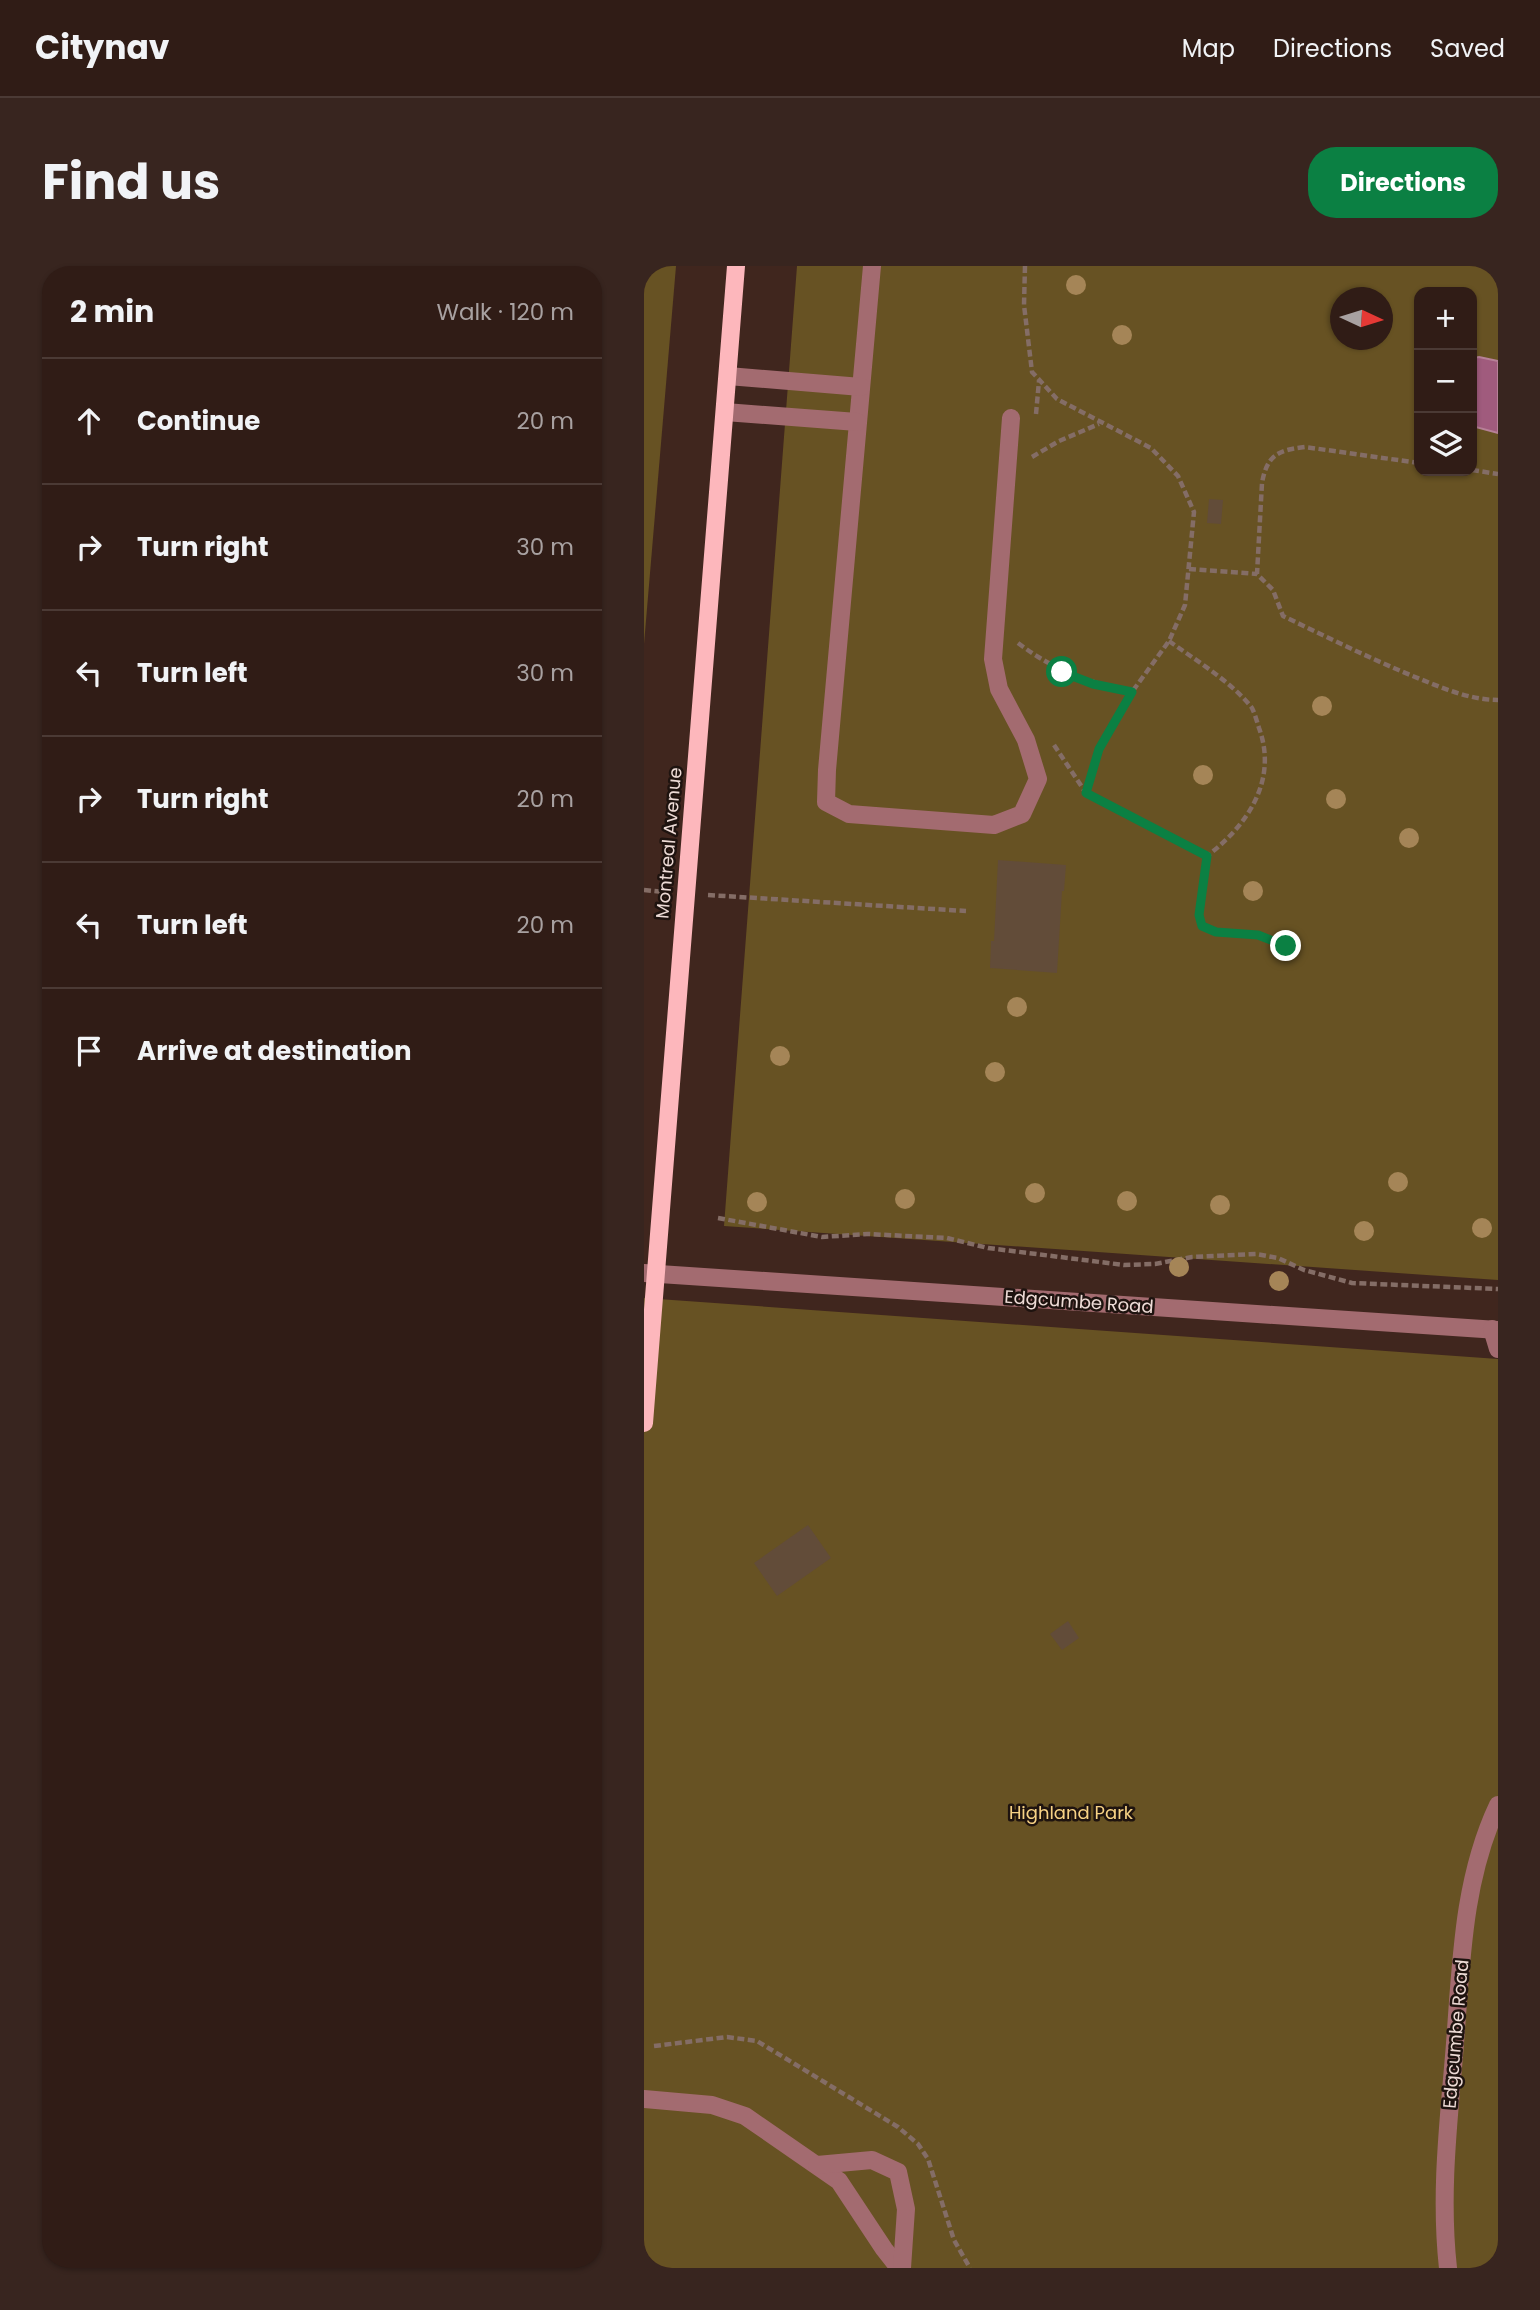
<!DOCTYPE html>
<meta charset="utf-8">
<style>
body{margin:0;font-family:Poppins,sans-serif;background:#38251f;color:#f1f3f6}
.controls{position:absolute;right:21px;top:21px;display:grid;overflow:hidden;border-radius:14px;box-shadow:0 2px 5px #0004}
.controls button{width:63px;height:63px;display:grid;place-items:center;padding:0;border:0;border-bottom:2px solid #4b3a35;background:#301c16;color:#f1f3f6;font:35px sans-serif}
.compass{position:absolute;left:686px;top:21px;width:63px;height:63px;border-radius:50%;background:#301c16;box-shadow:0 2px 5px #0004;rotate:94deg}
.stop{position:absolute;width:21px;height:21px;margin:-16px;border:5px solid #0b8043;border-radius:50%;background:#fff}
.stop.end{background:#0b8043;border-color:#fff;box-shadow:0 2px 7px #0008}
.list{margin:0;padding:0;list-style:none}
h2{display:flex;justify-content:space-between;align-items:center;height:91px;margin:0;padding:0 28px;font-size:30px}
h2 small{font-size:23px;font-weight:400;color:#a8a1a1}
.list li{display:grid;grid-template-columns:46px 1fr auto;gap:21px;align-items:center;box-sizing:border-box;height:126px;padding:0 28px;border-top:2px solid #4b3a35}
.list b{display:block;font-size:26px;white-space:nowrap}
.list em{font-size:23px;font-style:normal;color:#a8a1a1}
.icon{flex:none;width:38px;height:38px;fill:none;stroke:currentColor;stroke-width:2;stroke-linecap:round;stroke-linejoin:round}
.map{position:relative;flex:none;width:854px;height:2002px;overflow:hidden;border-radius:28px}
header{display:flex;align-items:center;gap:42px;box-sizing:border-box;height:98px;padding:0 35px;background:#301c16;border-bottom:2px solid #4b3a35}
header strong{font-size:33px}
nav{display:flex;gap:38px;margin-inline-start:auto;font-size:24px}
.intro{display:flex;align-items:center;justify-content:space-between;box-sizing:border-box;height:168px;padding:0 42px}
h1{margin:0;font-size:49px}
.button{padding:18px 32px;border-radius:28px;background:#0b8043;color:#fff;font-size:24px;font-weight:700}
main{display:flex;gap:42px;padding:0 42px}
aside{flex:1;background:#301c16;border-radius:28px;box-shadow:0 2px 5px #0004}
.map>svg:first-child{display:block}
.green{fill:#675223;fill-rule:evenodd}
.water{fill:#a05b7d;stroke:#b78198;stroke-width:2}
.building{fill:#624c39}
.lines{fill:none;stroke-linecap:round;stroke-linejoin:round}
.path{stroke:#846d66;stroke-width:4.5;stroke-dasharray:7 3.5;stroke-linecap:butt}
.minor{stroke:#a36b70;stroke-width:18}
.major{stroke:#fdb7bc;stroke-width:18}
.tree{fill:#a58557}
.route{stroke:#0b8043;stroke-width:9}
.labels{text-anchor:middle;stroke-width:5;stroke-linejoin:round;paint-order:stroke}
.street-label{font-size:18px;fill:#eddbd6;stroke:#1e130f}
.park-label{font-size:18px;fill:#f7d285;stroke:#1e130f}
</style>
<header>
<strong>Citynav</strong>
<nav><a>Map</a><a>Directions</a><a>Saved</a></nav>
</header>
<div class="intro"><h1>Find us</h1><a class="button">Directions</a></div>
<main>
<aside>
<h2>2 min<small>Walk · 120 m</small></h2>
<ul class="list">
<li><svg class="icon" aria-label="ahead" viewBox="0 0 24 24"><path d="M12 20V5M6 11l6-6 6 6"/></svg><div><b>Continue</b></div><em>20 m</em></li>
<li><svg class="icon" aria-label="right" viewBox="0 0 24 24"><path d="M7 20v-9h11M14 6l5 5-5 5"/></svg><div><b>Turn right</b></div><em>30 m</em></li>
<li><svg class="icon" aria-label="left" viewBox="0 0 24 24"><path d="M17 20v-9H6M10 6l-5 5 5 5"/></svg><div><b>Turn left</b></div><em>30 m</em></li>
<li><svg class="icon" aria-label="right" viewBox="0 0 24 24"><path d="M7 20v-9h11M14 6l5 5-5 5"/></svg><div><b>Turn right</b></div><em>20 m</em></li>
<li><svg class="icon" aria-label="left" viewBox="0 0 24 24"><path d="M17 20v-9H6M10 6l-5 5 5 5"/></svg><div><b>Turn left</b></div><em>20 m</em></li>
<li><svg class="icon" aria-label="arrive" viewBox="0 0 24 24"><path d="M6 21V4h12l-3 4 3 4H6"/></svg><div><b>Arrive at destination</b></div></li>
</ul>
</aside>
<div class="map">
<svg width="854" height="2002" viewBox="0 0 854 2002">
<rect width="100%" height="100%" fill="#40261e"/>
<g class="green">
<path d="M0,0H32L0,378Z"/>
<path d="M153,0H854V1014L80,960ZM775,26H828V205H775ZM696,32H738V74H696Z"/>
<path d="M0,1032L854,1093V2002H0Z"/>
</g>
<path class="water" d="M835,91L854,95V167L828,160V92Z"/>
<g class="building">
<path d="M565,233L579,234L577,258L563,257Z"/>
<path d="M354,594L422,599L420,625H418L413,707L346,702L347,675H350Z"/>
<path d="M164,1259L187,1292L133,1330L110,1297Z"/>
<path d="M424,1355L435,1372L418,1384L406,1368Z"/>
</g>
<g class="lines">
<g class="path">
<path d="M381,0L380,39L388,106L413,133L507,182L534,210L550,246L541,339L525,375L488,426L455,483L442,528L563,590"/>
<path d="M392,148L395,115"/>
<path d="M388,191L415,175L455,158"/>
<path d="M775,197L661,181C634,184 623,189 618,217L613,308L629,324L639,350C685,372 729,394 776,413C801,423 827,434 854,434"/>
<path d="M828,204L854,208"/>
<path d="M545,303L613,308"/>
<path d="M525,375C550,393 589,417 608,442C611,448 613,456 615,462C634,514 604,559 563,590L555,649L558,660L572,666L614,669L642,680"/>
<path d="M374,377C411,405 443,416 488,426"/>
<path d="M410,479L442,527"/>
<path d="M0,624L20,626"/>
<path d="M64,629L322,645"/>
<path d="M74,952L178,971L224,968L303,972L344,982L480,999L511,998L548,991L612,988L634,992L660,1004L708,1017L854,1023"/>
<path d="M10,1780L83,1771L113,1775L254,1861L274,1878L284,1893L310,1974L326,2002"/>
</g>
<g class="minor">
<path d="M228,0L183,504L182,536L205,548L350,559L378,548L394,513L382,474L355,423L349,393L367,152"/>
<path d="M84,110L217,121"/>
<path d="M81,146L213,156"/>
<path d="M0,1007L854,1064"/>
<path d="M848,1063L854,1083"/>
<path d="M0,1833L68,1839L101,1850L195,1915L240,1983L255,2002"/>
<path d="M173,1899L228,1894L254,1906L262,1943L258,2002"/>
<path d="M804,2002C796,1931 804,1861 810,1790C817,1706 817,1617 854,1539"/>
</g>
<path class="major" d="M0,1157L92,0"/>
</g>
<g class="tree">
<circle cx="432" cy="19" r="10"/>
<circle cx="478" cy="69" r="10"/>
<circle cx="678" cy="440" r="10"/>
<circle cx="559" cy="509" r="10"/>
<circle cx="692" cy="533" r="10"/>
<circle cx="765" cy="572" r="10"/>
<circle cx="609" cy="625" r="10"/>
<circle cx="373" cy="741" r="10"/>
<circle cx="136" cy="790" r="10"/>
<circle cx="351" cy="806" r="10"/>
<circle cx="754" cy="916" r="10"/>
<circle cx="391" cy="927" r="10"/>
<circle cx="261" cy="933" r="10"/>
<circle cx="483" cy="935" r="10"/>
<circle cx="113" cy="936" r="10"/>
<circle cx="576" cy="939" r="10"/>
<circle cx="838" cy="962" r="10"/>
<circle cx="720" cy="965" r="10"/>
<circle cx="535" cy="1001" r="10"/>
<circle cx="635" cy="1015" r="10"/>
</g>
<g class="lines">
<path class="route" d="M418,406L449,418L488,426L455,483L442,527L563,590L555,649L558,660L572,666L614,669L642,680"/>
</g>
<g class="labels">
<g class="street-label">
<text transform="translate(25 577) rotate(-85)" y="6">Montreal Avenue</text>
<text transform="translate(435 1036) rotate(4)" y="6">Edgcumbe Road</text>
<text transform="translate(812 1768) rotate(-85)" y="6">Edgcumbe Road</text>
</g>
<g class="park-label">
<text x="427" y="1553">Highland Park</text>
</g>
</g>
</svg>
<div class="controls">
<button>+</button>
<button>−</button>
<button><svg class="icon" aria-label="layers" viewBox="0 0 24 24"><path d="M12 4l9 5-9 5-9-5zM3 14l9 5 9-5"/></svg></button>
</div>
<svg class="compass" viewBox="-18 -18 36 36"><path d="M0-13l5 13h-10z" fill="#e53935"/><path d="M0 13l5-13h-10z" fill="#a8a1a1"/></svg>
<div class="stop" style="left:418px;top:406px"></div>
<div class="stop end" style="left:642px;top:680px"></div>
</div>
</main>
